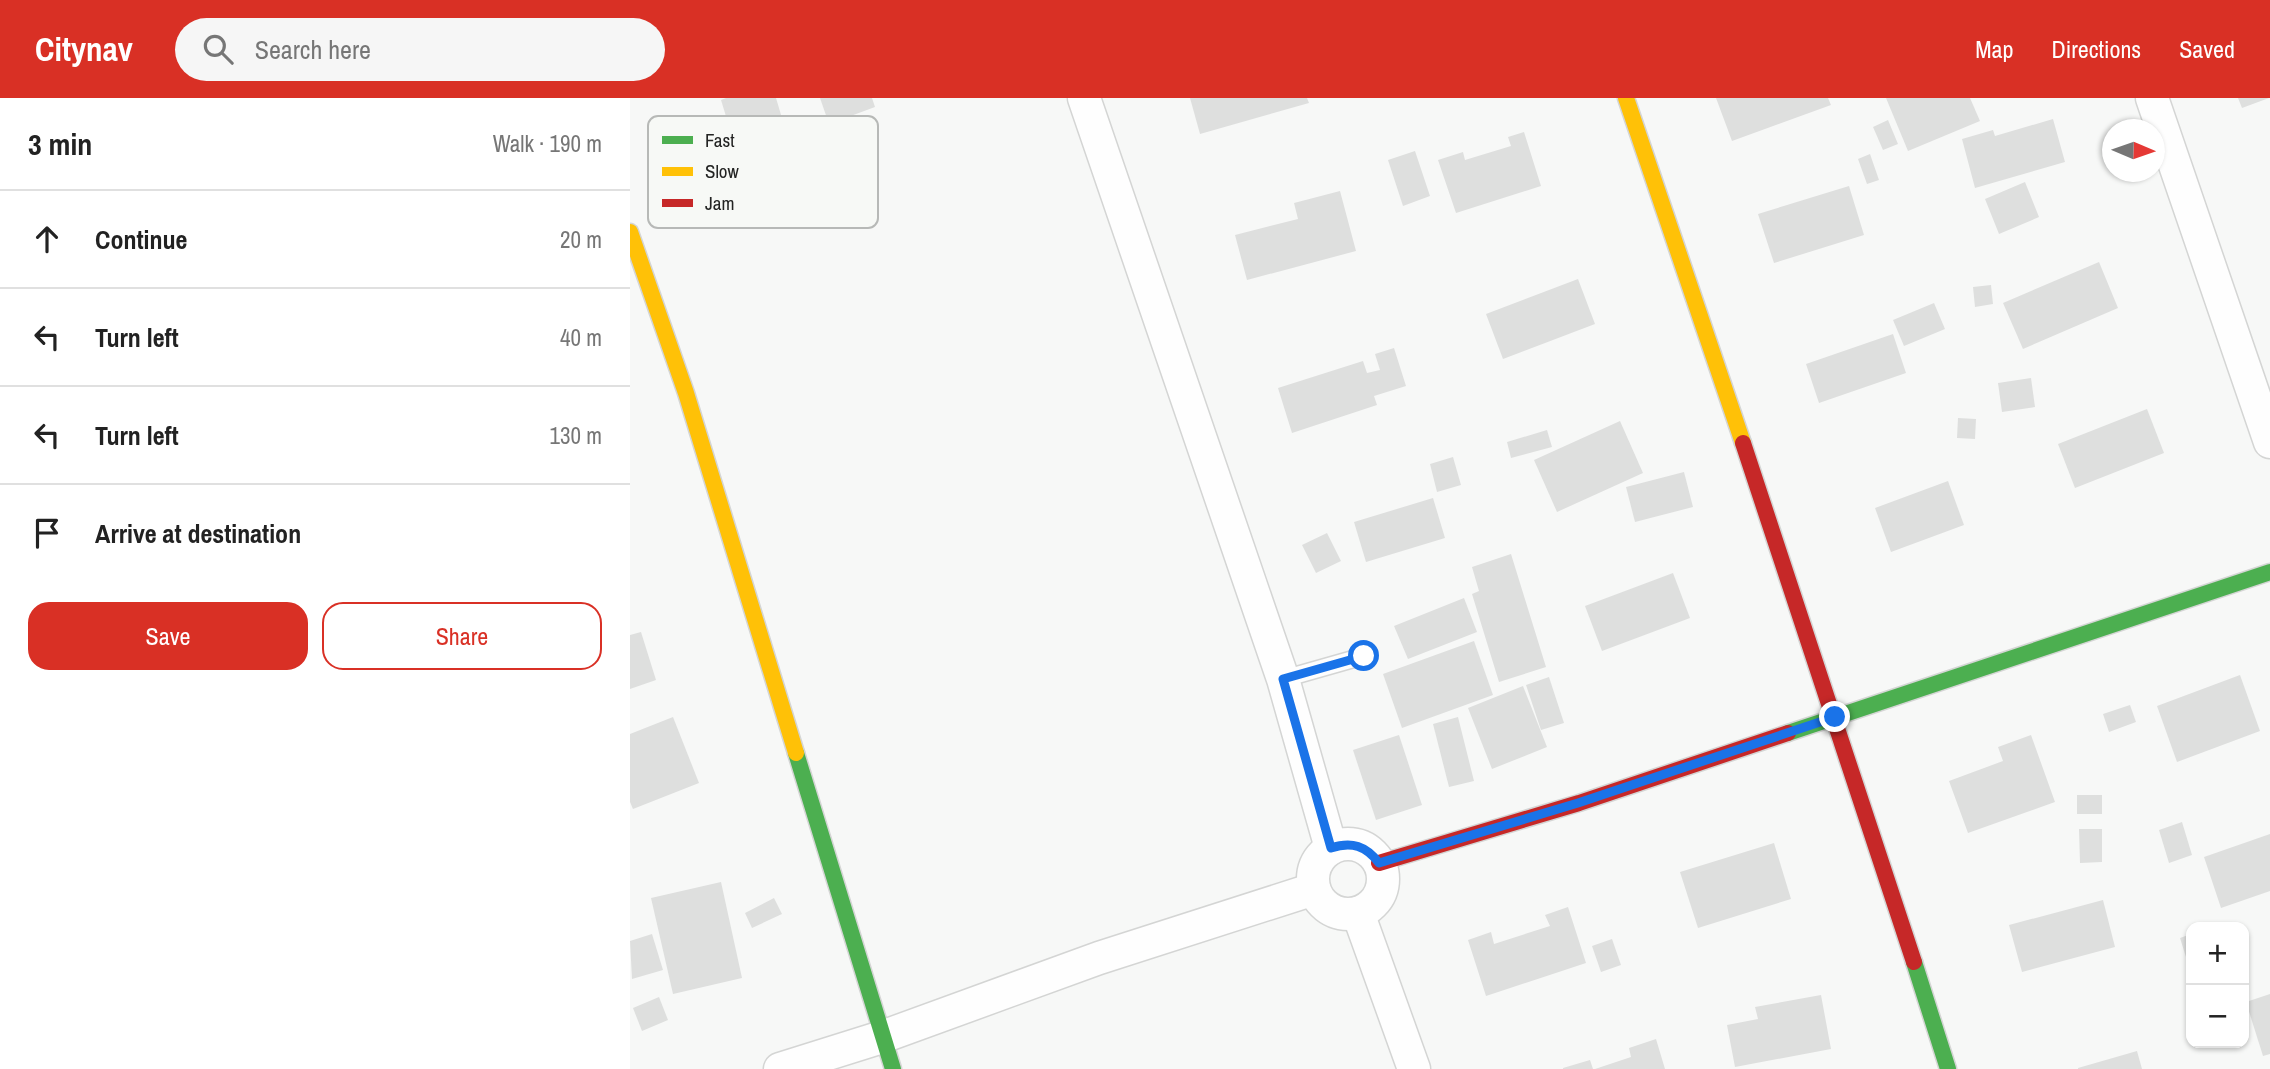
<!DOCTYPE html>
<meta charset="utf-8">
<style>
body{margin:0;font-family:"Archivo Narrow",sans-serif;background:#f6f6f6;color:#222}
.controls{position:absolute;right:21px;bottom:21px;display:grid;overflow:hidden;border-radius:14px;box-shadow:0 2px 5px #0004}
.controls button{width:63px;height:63px;display:grid;place-items:center;padding:0;border:0;border-bottom:2px solid #e0e0e0;background:#fff;color:#222;font:35px sans-serif}
.compass{position:absolute;left:1472px;top:21px;width:63px;height:63px;border-radius:50%;background:#fff;box-shadow:0 2px 5px #0004;rotate:92deg}
.stop{position:absolute;width:21px;height:21px;margin:-16px;border:5px solid #1a73e8;border-radius:50%;background:#fff}
.stop.end{background:#1a73e8;border-color:#fff;box-shadow:0 2px 7px #0008}
.list{margin:0;padding:0;list-style:none}
h2{display:flex;justify-content:space-between;align-items:center;height:91px;margin:0;padding:0 28px;font-size:30px}
h2 small{font-size:23px;font-weight:400;color:#767676}
.list li{display:grid;grid-template-columns:46px 1fr auto;gap:21px;align-items:center;box-sizing:border-box;height:98px;padding:0 28px;border-top:2px solid #e0e0e0}
.list b{display:block;font-size:26px;white-space:nowrap}
.list em{font-size:23px;font-style:normal;color:#767676}
.actions{display:flex;gap:14px;padding:21px 28px}
.actions a{flex:1;padding:16px 0;border:2px solid #d93025;border-radius:21px;text-align:center;font-size:24px;color:#d93025}
.actions .main{background:#d93025;color:#fff}
.icon{flex:none;width:38px;height:38px;fill:none;stroke:currentColor;stroke-width:2;stroke-linecap:round;stroke-linejoin:round}
.map{position:relative;flex:none;width:1640px;height:971px;overflow:hidden}
header{display:flex;align-items:center;gap:42px;box-sizing:border-box;height:98px;padding:0 35px;background:#d93025;color:#fff}
header strong{font-size:33px}
nav{display:flex;gap:38px;margin-inline-start:auto;font-size:24px}
.search{width:490px;height:63px;background:#f6f6f6;display:flex;align-items:center;gap:18px;box-sizing:border-box;padding:0 24px;border-radius:38px;color:#767676;font-size:26px}
main{display:flex}
aside{flex:1;background:#fff}
.map>svg:first-child{display:block}
.building{fill:#dedfde}
.lines{fill:none;stroke-linecap:round;stroke-linejoin:round}
.lane-casing{stroke:#d4d5d4;stroke-width:19}
.street-casing{stroke:#d4d5d4;stroke-width:35}
.fast-casing{stroke:#d4d5d4;stroke-width:19}
.slow-casing{stroke:#d4d5d4;stroke-width:19}
.jam-casing{stroke:#d4d5d4;stroke-width:19}
.lane{stroke:#fefefe;stroke-width:16}
.street{stroke:#fefefe;stroke-width:32}
.fast{stroke:#4caf50;stroke-width:16}
.slow{stroke:#ffc107;stroke-width:16}
.jam{stroke:#c62828;stroke-width:16}
.route{stroke:#1a73e8;stroke-width:9}
.key{fill:#f7f9f6;stroke:#b7b9b7;stroke-width:2}
.key-label{font-size:19px;fill:#232423}
</style>
<header>
<strong>Citynav</strong>
<div class="search"><svg class="icon" aria-label="search" viewBox="0 0 24 24"><circle cx="10" cy="10" r="6"/><path d="M15 15l6 6"/></svg>Search here</div>
<nav><a>Map</a><a>Directions</a><a>Saved</a></nav>
</header>
<main>
<aside>
<h2>3 min<small>Walk · 190 m</small></h2>
<ul class="list">
<li><svg class="icon" aria-label="ahead" viewBox="0 0 24 24"><path d="M12 20V5M6 11l6-6 6 6"/></svg><div><b>Continue</b></div><em>20 m</em></li>
<li><svg class="icon" aria-label="left" viewBox="0 0 24 24"><path d="M17 20v-9H6M10 6l-5 5 5 5"/></svg><div><b>Turn left</b></div><em>40 m</em></li>
<li><svg class="icon" aria-label="left" viewBox="0 0 24 24"><path d="M17 20v-9H6M10 6l-5 5 5 5"/></svg><div><b>Turn left</b></div><em>130 m</em></li>
<li><svg class="icon" aria-label="arrive" viewBox="0 0 24 24"><path d="M6 21V4h12l-3 4 3 4H6"/></svg><div><b>Arrive at destination</b></div></li>
</ul>
<div class="actions"><a class="main">Save</a><a>Share</a></div>
</aside>
<div class="map">
<svg width="1640" height="971" viewBox="0 0 1640 971">
<rect width="100%" height="100%" fill="#f7f8f7"/>
<g class="building">
<path d="M96,0H146L174,94L124,110L91,2Z"/>
<path d="M190,0H242L245,9L199,26Z"/>
<path d="M560,0H677L679,5L570,36Z"/>
<path d="M1086,0H1198L1201,7L1102,43Z"/>
<path d="M1256,0H1340L1350,23L1278,53Z"/>
<path d="M1608,0H1639L1612,10Z"/>
<path d="M1423,21L1435,64L1345,90L1332,41L1363,32L1365,38Z"/>
<path d="M1258,22L1268,46L1253,52L1243,29Z"/>
<path d="M894,34L911,88L826,115L808,62L833,54L835,62L881,48L878,39Z"/>
<path d="M785,53L800,98L773,108L758,62Z"/>
<path d="M1240,56L1249,82L1237,86L1228,61Z"/>
<path d="M1395,84L1409,119L1369,136L1355,101Z"/>
<path d="M1219,88L1234,137L1144,165L1128,116Z"/>
<path d="M710,93L726,153L617,182L605,137L668,121L664,105Z"/>
<path d="M1469,164L1488,210L1393,251L1373,205Z"/>
<path d="M948,181L965,226L873,261L856,216Z"/>
<path d="M1361,187L1363,206L1345,209L1343,189Z"/>
<path d="M1304,205L1315,231L1274,248L1263,222Z"/>
<path d="M1263,236L1276,275L1189,305L1176,266Z"/>
<path d="M764,250L776,288L744,298L747,307L662,335L648,290L733,263L737,275L750,272L745,256Z"/>
<path d="M1401,280L1405,309L1372,314L1368,285Z"/>
<path d="M1517,311L1534,355L1445,390L1428,346Z"/>
<path d="M1328,320L1346,321L1345,341L1327,340Z"/>
<path d="M990,323L1013,375L927,414L904,362Z"/>
<path d="M917,332L922,349L881,360L877,344Z"/>
<path d="M823,359L831,387L807,394L800,366Z"/>
<path d="M1054,374L1063,409L1005,424L996,389Z"/>
<path d="M1318,383L1334,427L1261,454L1245,410Z"/>
<path d="M803,400L815,440L736,464L724,424Z"/>
<path d="M697,435L711,463L686,475L672,447Z"/>
<path d="M881,456L916,569L869,584L842,496L849,493L842,469Z"/>
<path d="M1043,475L1060,520L972,553L955,508Z"/>
<path d="M834,500L847,534L778,561L764,528Z"/>
<path d="M11,534L26,582L0,591V537Z"/>
<path d="M844,543L863,597L772,630L753,576Z"/>
<path d="M1610,577L1630,633L1547,664L1527,608Z"/>
<path d="M919,579L934,625L911,632L896,587Z"/>
<path d="M893,588L917,649L862,671L838,610Z"/>
<path d="M1500,607L1506,624L1479,634L1473,616Z"/>
<path d="M43,619L69,685L3,711L0,704V636Z"/>
<path d="M828,619L844,683L819,689L803,626Z"/>
<path d="M769,637L792,707L746,722L723,652Z"/>
<path d="M1401,637L1425,704L1338,735L1319,683L1373,663L1368,649Z"/>
<rect x="1447" y="697" width="25" height="19"/>
<path d="M1552,724L1562,757L1539,765L1529,732Z"/>
<path d="M1449,731H1472V764L1450,765Z"/>
<path d="M1640,736V793L1591,810L1574,759Z"/>
<path d="M1144,745L1161,801L1068,830L1050,774Z"/>
<path d="M91,784L112,880L43,896L21,800Z"/>
<path d="M144,800L152,816L122,830L115,815Z"/>
<path d="M1473,802L1485,849L1392,874L1379,827Z"/>
<path d="M938,809L956,865L856,898L838,842L861,834L864,846L920,828L915,817Z"/>
<path d="M22,836L33,872L2,881L0,843Z"/>
<path d="M1561,836V875L1550,840Z"/>
<path d="M982,841L991,867L971,874L962,848Z"/>
<path d="M1640,896V956L1633,958L1616,904Z"/>
<path d="M1191,897L1201,951L1105,969L1097,927L1128,921L1125,909Z"/>
<path d="M29,899L38,922L12,933L3,910Z"/>
<path d="M1026,941L1035,971H965L1001,959L999,950Z"/>
<path d="M1507,953L1512,971H1448V970Z"/>
<path d="M960,962L963,971H933V970Z"/>
</g>
<g class="lines">
<defs>
<path id="lane" d="M653,581L734,558"/>
<g id="street">
<path d="M454,0L653,581L701,750"/>
<path d="M1522,0L1640,344"/>
<circle cx="718" cy="781" r="35"/>
<path d="M728,815L784,971"/>
<path d="M150,971L252,939L469,860L684,791"/>
</g>
<g id="fast">
<path d="M1158,635L1640,474"/>
<path d="M166,655L263,971"/>
<path d="M1284,864L1318,971"/>
</g>
<g id="slow">
<path d="M996,0L1113,345"/>
<path d="M0,134L56,295L166,655"/>
</g>
<g id="jam">
<path d="M1113,345L1284,864"/>
<path d="M749,765L949,705L1158,635"/>
</g>
</defs>
<use href="#lane" class="lane-casing"/>
<use href="#street" class="street-casing"/>
<use href="#fast" class="fast-casing"/>
<use href="#slow" class="slow-casing"/>
<use href="#jam" class="jam-casing"/>
<use href="#lane" class="lane"/>
<use href="#street" class="street"/>
<use href="#fast" class="fast"/>
<use href="#slow" class="slow"/>
<use href="#jam" class="jam"/>
</g>
<g class="lines">
<path class="route" d="M734,558L653,581L701,750C722,743 736,748 749,765L948,705L1205,619"/>
</g>
<rect x="18" y="18" width="230" height="112" rx="10" class="key"/>
<rect x="32" y="38" width="31" height="8" fill="#4caf50"/>
<rect x="32" y="69" width="31" height="9" fill="#ffc107"/>
<rect x="32" y="101" width="31" height="8" fill="#c62828"/>
<g class="key-label">
<text x="75" y="49">Fast</text>
<text x="75" y="80">Slow</text>
<text x="75" y="112">Jam</text>
</g>
</svg>
<div class="controls">
<button>+</button>
<button>−</button>
</div>
<svg class="compass" viewBox="-18 -18 36 36"><path d="M0-13l5 13h-10z" fill="#e53935"/><path d="M0 13l5-13h-10z" fill="#767676"/></svg>
<div class="stop" style="left:734px;top:558px"></div>
<div class="stop end" style="left:1205px;top:619px"></div>
</div>
</main>
